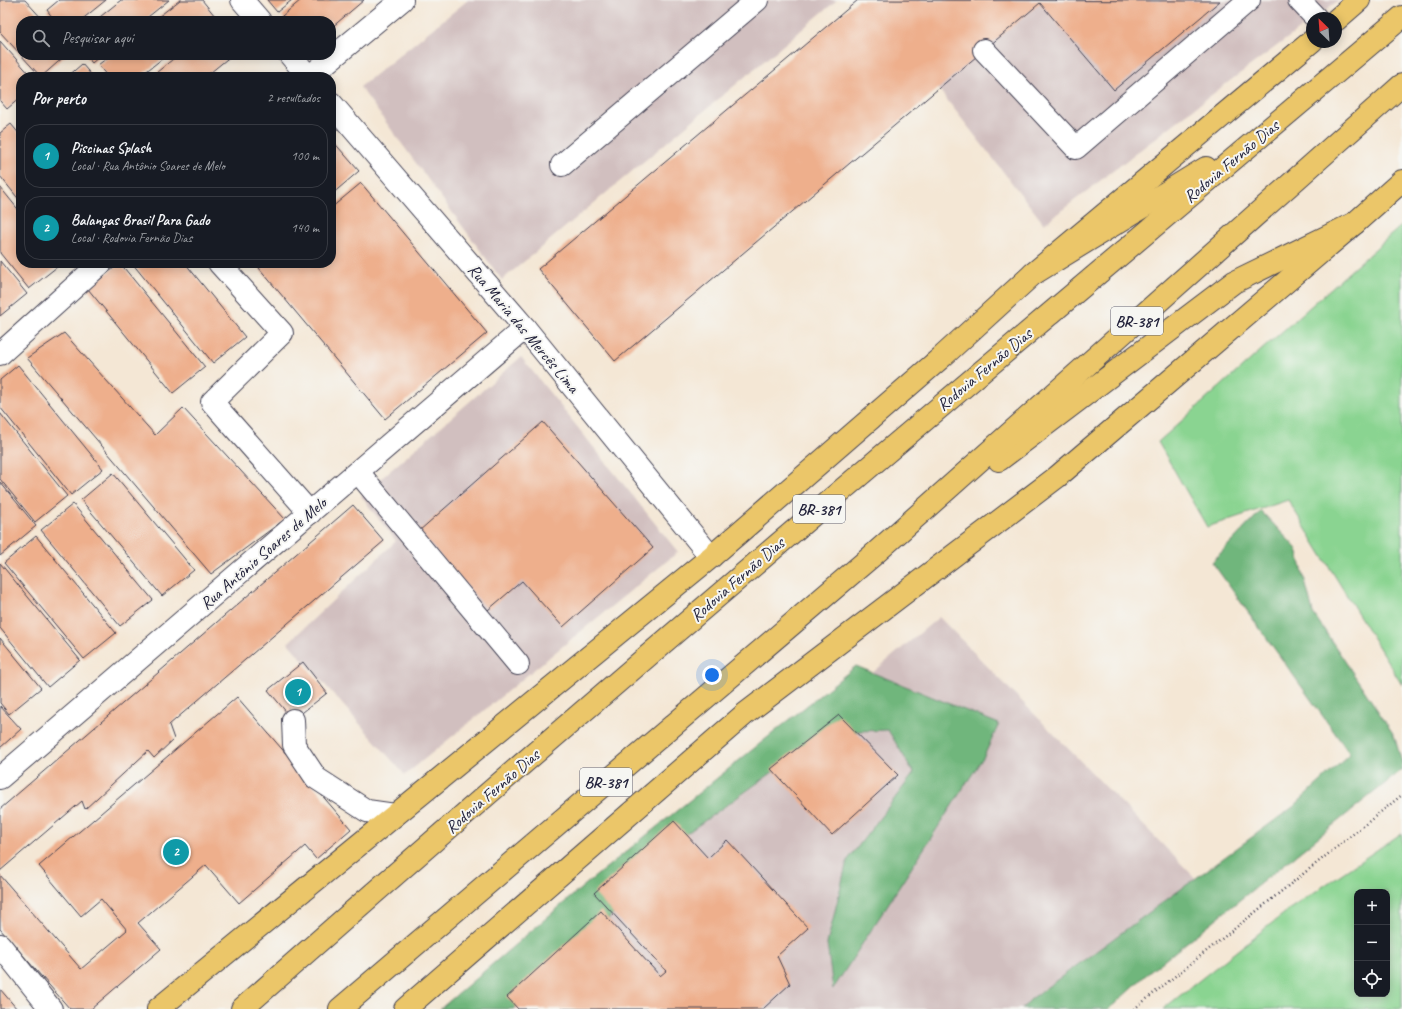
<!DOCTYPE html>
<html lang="pt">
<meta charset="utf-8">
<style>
body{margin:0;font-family:Caveat,sans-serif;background:#242831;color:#f1f3f6}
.controls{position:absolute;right:12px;bottom:12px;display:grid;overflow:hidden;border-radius:8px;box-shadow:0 2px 10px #0003}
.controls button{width:36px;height:36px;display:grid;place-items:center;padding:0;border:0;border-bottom:1px solid #363941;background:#171b24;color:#f1f3f6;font:20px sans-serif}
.compass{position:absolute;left:1306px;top:12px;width:36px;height:36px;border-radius:50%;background:#171b24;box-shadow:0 2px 10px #0003;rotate:335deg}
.you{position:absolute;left:712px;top:675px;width:14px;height:14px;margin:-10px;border:3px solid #fff;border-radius:50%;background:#1a73e8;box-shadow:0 0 0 6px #1a73e833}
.badge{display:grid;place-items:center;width:26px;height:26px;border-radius:50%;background:#ea580c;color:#fff;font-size:13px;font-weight:700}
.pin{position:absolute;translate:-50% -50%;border:2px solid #fff;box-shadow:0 1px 4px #0006}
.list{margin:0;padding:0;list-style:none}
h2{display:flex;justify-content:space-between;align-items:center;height:52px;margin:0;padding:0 16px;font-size:17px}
h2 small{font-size:13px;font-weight:400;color:#9ea1a6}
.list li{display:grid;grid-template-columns:26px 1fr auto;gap:12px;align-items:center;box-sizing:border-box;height:64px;margin:0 8px 8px;padding:0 8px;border:1px solid #363941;border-radius:16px}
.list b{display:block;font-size:15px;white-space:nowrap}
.list p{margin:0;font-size:13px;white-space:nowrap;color:#9ea1a6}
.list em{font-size:13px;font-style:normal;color:#9ea1a6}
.icon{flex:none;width:22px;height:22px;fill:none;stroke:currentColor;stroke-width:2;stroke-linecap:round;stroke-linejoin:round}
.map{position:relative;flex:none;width:1402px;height:1009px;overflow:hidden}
.search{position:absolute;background:#171b24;box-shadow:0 2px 10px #0003;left:16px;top:16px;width:320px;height:44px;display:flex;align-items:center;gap:10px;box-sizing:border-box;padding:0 14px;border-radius:16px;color:#9ea1a6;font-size:15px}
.panel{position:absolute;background:#171b24;box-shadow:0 2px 10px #0003;left:16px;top:72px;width:320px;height:196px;border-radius:16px}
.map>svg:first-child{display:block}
.industrial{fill:#d1bfbf}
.green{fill:#8ad491;stroke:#567b66;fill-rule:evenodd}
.forest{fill:#6fb67b;stroke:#486c5b}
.building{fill:#eeaf8c}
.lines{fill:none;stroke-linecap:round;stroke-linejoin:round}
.minor-casing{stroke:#424052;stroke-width:24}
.major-casing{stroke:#424052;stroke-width:24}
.highway-casing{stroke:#424052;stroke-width:24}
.path{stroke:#424052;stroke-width:2.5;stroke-dasharray:1 3;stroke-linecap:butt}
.minor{stroke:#fff;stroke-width:22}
.major{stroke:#ebc669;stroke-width:22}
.highway{stroke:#ebc669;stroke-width:22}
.labels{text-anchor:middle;stroke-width:4;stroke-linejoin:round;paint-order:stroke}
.shield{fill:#f6f6f2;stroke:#626272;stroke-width:1}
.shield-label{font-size:16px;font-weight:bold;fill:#22223b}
.street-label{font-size:17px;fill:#22223b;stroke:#f6f6f2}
</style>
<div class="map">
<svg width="1402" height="1009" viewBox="0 0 1402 1009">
<rect width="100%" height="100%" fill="#f6f6f2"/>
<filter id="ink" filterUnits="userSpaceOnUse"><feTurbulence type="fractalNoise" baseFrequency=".025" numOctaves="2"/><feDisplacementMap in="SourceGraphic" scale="8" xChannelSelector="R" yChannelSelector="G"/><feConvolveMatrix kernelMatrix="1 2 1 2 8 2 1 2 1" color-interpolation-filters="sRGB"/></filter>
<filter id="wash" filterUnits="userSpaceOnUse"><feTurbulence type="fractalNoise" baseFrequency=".012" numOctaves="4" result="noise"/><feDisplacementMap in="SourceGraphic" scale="16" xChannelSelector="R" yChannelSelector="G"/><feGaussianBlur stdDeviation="0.9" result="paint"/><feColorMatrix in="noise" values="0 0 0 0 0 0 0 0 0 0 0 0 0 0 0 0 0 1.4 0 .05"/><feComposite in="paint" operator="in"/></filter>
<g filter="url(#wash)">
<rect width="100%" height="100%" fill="#f4e7d5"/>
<g class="industrial">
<path d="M468,0H837L502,280L360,87Z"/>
<path d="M869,0H1339L1227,83L1044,224Z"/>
<path d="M521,357L678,552L405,775L288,643L396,541L361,496Z"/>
<path d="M939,617L1209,892L1079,1009H473Z"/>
</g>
<g class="green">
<path d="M1402,225V685L1288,500L1207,527L1158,442Z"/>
<path d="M1402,833V1009H1163L1291,908ZM1357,892H1387V994H1357Z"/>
</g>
<g class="forest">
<path d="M1261,511L1297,549L1313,613L1394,735L1402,763V770L1146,975L1109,1009H1022L1031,999L1293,807L1350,754L1212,562Z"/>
<path d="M856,666L999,724L984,756L833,989L827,944L847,861L914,773L888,730L829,732L672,844L570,964L513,1009H440L586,884Z"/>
</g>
<g id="blocks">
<g class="building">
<path d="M0,0H25L44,21H21V55H66L41,77L0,32Z"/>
<path d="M59,0H106L80,21H55L47,10Z"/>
<path d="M121,0H169L143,21H95Z"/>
<path d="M180,0H202L215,16L209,21H153Z"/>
<path d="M267,0H292L277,12Z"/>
<path d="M301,0H364L331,28V21H286L282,16Z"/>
<path d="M858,0L1220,1L1114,90L1040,3L615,361L538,269Z"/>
<path d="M0,41L32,77H21V97L7,109L0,101Z"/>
<path d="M85,55H101L92,63Z"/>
<path d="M111,55H167L139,77H108L98,65Z"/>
<path d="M178,55H232L205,77H151Z"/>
<path d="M82,64L93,77H67Z"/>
<path d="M11,124L21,136V202L0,176V133Z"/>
<path d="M331,139L359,171L331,195Z"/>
<path d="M361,183L487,333L385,419L259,268L265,263H331V208Z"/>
<path d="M0,187L21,213V263H62L29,289L0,253Z"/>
<path d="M0,261L27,294L0,316Z"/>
<path d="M120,263L205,367L173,393L88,289Z"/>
<path d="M132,263H185L245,337L213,363Z"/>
<path d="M64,333L155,435L183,408L285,519L211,574L27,358Z"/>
<path d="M18,365L103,469L71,495L0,407V380Z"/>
<path d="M0,413L67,496L35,522L0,479Z"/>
<path d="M543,422L653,548L563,627L522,581L488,610L419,531Z"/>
<path d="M113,473L194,570L162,596L81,500Z"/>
<path d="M0,482L36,526L0,556Z"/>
<path d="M73,504L153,600L120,626L41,530Z"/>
<path d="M353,505L384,541L169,725L174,739L154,758L148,751L85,809L82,801L0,871V809Z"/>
<path d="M36,536L116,633L84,659L4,563Z"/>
<path d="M0,563L80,660L48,687L0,628Z"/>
<path d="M0,638L41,688L9,714L0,703Z"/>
<path d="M303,662L327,693L293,720L268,690Z"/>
<path d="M237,697L351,829L316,859L305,846L239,903L206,865L138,923L161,949L91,1009H70L0,929V875L81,969L127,930L101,899L81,916L39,866Z"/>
<path d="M0,706L21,729L0,748Z"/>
<path d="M839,715L898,775L832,835L771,769Z"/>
<path d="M674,821L708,858L727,840L808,928L777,956L790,984L763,1009H518L507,997L601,911L660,976L666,971L594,893Z"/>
<path d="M0,989L17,1009H0Z"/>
</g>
</g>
</g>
<g filter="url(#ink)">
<use href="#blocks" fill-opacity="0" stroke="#424052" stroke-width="1"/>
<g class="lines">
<defs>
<g id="minor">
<path d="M242,0L260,21"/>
<path d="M1299,0L1316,18"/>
<path d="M984,50L1076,148L1249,0"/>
<path d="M290,55L309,77"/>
<path d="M309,77L402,0"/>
<path d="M331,103L525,328L711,557"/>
<path d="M562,165L757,0"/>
<path d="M219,263L282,333L212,402L310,513"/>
<path d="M0,354L101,263"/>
<path d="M358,472L518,664"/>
<path d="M293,720L294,745L316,778L367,811L395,815"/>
<path d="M0,778L525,328"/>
<path d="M0,945L51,1009"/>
</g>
<g id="major">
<path d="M1336,20L1359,0"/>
<path d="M158,1009L711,557L943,356L1033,274L1312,41"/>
<path d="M405,1009L745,714L1057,477L1355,223L1402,181"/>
</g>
<g id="highway">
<path d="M1033,274L1206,168"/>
<path d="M999,460L1234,282L1355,223"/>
<path d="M242,1009C623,672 1013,345 1402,17"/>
<path d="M340,1009L872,556L1402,85"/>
</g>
</defs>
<use href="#minor" class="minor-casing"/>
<use href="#major" class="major-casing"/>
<use href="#highway" class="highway-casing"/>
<path class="path" d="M1134,1009L1402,795"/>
<use href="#minor" class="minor"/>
<use href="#major" class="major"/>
<use href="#highway" class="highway"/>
</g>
</g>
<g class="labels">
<g class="shield">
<rect x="1111" y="307" width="52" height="28" rx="3"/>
<rect x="793" y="495" width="52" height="28" rx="3"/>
<rect x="580" y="768" width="52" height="28" rx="3"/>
</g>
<g class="shield-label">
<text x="1137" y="327">BR-381</text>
<text x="819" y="515">BR-381</text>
<text x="606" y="788">BR-381</text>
</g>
<g class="street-label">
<text transform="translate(1231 161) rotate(-40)" y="6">Rodovia Fernão Dias</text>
<text transform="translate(524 328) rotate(50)" y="6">Rua Maria das Mercês Lima</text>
<text transform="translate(984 369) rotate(-40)" y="6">Rodovia Fernão Dias</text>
<text transform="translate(263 553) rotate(-41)" y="6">Rua Antônio Soares de Melo</text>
<text transform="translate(737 579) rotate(-41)" y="6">Rodovia Fernão Dias</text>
<text transform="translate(492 791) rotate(-41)" y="6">Rodovia Fernão Dias</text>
</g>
</g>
</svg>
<div class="controls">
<button>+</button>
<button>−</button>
<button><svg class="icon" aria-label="locate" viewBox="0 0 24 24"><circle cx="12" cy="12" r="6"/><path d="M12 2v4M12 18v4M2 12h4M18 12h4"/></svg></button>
</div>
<svg class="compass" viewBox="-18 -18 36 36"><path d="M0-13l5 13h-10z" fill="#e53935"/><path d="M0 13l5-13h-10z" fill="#9ea1a6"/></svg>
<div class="you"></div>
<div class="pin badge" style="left:298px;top:692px;background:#0f9aa8">1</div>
<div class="pin badge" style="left:176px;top:852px;background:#0f9aa8">2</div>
<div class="search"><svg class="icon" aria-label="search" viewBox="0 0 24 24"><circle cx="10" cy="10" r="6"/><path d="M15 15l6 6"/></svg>Pesquisar aqui</div>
<section class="panel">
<h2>Por perto<small>2 resultados</small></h2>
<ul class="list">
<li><span class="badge" style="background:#0f9aa8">1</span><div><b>Piscinas Splash</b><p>Local · Rua Antônio Soares de Melo</p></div><em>100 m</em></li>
<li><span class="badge" style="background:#0f9aa8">2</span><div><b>Balanças Brasil Para Gado</b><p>Local · Rodovia Fernão Dias</p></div><em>140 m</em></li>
</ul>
</section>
</div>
